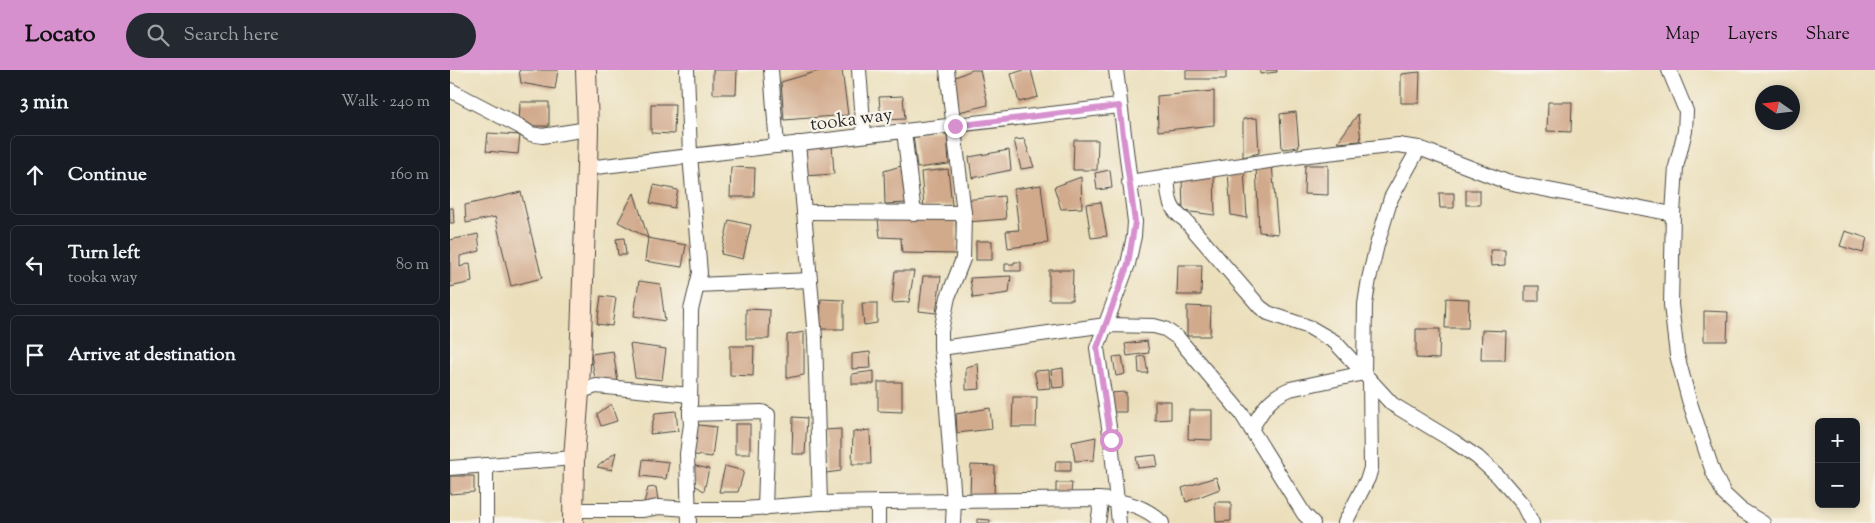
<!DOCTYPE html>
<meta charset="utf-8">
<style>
body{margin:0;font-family:"Sorts Mill Goudy",serif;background:#242831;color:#f1f3f6}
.controls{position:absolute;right:15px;bottom:15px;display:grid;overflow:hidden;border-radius:8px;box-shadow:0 2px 8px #0003}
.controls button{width:45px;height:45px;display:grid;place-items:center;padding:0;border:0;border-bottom:1px solid #363941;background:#171b24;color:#f1f3f6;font:25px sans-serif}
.compass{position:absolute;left:1305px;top:15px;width:45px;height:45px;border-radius:50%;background:#171b24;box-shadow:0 2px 8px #0003;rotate:284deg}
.stop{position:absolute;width:15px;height:15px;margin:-11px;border:4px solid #d690ce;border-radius:50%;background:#fff}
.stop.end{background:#d690ce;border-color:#fff;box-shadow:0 1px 5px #0008}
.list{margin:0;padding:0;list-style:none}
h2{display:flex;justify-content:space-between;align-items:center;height:65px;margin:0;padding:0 20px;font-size:21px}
h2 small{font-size:16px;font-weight:400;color:#9ea1a6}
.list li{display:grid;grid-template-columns:32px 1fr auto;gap:15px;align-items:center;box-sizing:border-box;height:80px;margin:0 10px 10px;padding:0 10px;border:1px solid #363941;border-radius:8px}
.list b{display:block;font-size:19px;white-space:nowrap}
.list p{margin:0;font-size:16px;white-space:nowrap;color:#9ea1a6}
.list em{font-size:16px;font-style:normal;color:#9ea1a6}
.icon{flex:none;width:28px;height:28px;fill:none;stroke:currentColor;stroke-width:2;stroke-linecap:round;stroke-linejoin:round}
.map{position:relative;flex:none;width:1425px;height:453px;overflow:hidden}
header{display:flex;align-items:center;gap:30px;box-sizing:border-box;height:70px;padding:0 25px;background:#d690ce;color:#111}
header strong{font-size:24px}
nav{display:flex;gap:28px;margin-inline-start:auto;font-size:18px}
.search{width:350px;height:45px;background:#242831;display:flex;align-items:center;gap:12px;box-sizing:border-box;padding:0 18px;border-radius:28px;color:#9ea1a6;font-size:19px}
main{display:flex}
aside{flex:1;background:#171b24}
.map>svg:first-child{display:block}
.building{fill:#d1a98b}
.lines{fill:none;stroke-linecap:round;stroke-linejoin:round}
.street-casing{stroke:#484641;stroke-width:16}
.secondary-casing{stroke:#484641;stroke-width:22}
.street{stroke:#fff;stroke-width:14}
.secondary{stroke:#fde5d0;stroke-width:20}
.route{stroke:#d690ce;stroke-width:6}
.labels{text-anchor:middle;stroke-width:4.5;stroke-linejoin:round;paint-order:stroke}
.street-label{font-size:19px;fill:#2b2b2b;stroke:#f7f3e8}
</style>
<header>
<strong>Locato</strong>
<div class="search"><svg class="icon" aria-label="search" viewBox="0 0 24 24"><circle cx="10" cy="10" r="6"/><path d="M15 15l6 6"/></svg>Search here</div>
<nav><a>Map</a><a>Layers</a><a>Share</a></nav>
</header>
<main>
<aside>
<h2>3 min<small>Walk · 240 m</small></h2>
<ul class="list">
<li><svg class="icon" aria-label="ahead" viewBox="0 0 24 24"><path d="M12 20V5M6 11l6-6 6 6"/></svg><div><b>Continue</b></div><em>160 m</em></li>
<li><svg class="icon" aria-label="left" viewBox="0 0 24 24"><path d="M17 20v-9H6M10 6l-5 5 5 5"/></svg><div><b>Turn left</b><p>tooka way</p></div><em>80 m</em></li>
<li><svg class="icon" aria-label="arrive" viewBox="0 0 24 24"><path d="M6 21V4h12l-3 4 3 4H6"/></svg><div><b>Arrive at destination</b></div></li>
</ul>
</aside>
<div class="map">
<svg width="1425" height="453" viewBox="0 0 1425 453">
<rect width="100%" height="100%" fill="#f7f3e8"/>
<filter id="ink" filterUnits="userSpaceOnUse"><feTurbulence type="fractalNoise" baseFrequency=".02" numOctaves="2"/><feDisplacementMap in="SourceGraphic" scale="10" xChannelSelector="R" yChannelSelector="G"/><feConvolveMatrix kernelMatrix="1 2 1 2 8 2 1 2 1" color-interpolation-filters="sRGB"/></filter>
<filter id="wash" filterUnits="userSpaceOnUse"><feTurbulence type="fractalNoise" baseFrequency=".0096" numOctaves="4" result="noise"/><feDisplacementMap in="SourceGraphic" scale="20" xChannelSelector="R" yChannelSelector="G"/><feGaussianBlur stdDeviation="1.12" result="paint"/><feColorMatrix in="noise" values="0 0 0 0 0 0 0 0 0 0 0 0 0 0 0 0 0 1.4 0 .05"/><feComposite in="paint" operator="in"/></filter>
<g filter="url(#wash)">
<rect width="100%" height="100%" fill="#ebdfbb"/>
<g id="blocks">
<g class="building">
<path d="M69,0H108L105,19L71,13Z"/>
<path d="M263,0H287L286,24H263Z"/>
<path d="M372,0H392L398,45L334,50L331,12Z"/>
<path d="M522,0H530L538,35L509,42L503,8Z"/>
<path d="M574,0H581L588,27L569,32L561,4Z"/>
<rect x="736" y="0" width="40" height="9"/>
<path d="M810,0H827V2L810,4Z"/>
<path d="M970,2L969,33H951V4Z"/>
<path d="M764,21V55L708,61L707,26Z"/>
<path d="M453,26L455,49L431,50L429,27Z"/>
<path d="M70,32H99V56H69Z"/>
<path d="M1098,32H1122L1121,62L1097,61Z"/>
<path d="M201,34H225L224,64L201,63Z"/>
<path d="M846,42L849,77L832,79L830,44Z"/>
<path d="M908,44L911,71L887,73Z"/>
<path d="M807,48L809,83L793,87V49Z"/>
<path d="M497,62L499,94L467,98L463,64Z"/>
<path d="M38,63L70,65L68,84L36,81Z"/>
<path d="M574,69L584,97L571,99L564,70Z"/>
<path d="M624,70H648L647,100H623Z"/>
<path d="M382,74L384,104L354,106L352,76Z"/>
<path d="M559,80L561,100L522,108L519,87Z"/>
<path d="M822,94L828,164L809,162L806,96Z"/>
<path d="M855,95H878V125L854,124Z"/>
<path d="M451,96L456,133L435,134L434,101Z"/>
<path d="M281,97L305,98L304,127H280Z"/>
<path d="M498,99L502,135L474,138L471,102Z"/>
<path d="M794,99L797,148L781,145L778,101Z"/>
<path d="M660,100L662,118L647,120L645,103Z"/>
<path d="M764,103L765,145L733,141L732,107Z"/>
<path d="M631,107L632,138L611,139L604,117Z"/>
<path d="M204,115L228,120L224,138L200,133Z"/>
<path d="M591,115L598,173L558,178L556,161L569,160L564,119Z"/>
<rect x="1016" y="120" width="14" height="15"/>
<path d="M71,122L92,208L61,216L45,147L16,153L15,135Z"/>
<path d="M184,123L198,168L168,152Z"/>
<path d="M989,123H1004V138H990Z"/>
<path d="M554,126L556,149L517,152L514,130Z"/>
<path d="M651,132L657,166L641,168L636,134Z"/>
<path d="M0,138H3L4,153H0Z"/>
<path d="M506,148L507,184L452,183L451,168L430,167L428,149Z"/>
<path d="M279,150L301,155L293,189L271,184Z"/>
<path d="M1395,161L1417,168L1413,183L1390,176Z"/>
<path d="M28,164L30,181L10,186V197L20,193L22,212L0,217V170Z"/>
<path d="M174,168L176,185H168L166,169Z"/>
<path d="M198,168L236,175L232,197L195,191Z"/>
<rect x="526" y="171" width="16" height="19"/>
<path d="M1040,180H1055V195L1041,196Z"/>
<path d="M564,192H571V201H555V194H564Z"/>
<path d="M728,195H752L751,225H727Z"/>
<path d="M599,200H623L622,230H599Z"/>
<path d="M445,201H464L459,232L442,233Z"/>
<path d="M473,206H491L486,243L469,241Z"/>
<path d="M561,206L559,223L523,228L520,208Z"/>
<path d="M189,211L210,214L215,251L184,246Z"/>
<rect x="1075" y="216" width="14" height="15"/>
<path d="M151,226L166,228L162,256L147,254Z"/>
<path d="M996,228L1019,229L1018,258H995Z"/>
<path d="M371,229L394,230V259H370Z"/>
<path d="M412,233H427V253L414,255Z"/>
<path d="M737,236L761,237L760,266H737Z"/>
<path d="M296,239L320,240L319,269H296Z"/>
<path d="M1254,241L1278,242L1277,271H1254Z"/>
<path d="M966,259H990L989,289L966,288Z"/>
<path d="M1032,260L1056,261L1055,290H1031Z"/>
<path d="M354,262V305L337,308V265Z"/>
<path d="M697,271L699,283L677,286L675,274Z"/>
<path d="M180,274L216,279L212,310L185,307Z"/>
<path d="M280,276H304L303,306L280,305Z"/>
<path d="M163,281L168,312L146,316L141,284Z"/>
<path d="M420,282L421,298L402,299V284Z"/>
<path d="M672,286L675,304L666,306L663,287Z"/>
<path d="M695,286L698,303H689L688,287Z"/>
<path d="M528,294L530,319L516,320V297Z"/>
<path d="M613,298L614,317L603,318L601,300Z"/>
<path d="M599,300L600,318L588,319L584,301Z"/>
<path d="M424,301V314H402V304Z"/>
<path d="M428,312H452V342L428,341Z"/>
<path d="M676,322V342H660V323Z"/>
<path d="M563,327H587L586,357H562Z"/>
<path d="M705,331H721V349L705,350Z"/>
<path d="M161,334L167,351L151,356L147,344Z"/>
<path d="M540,338L542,359L507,363L506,344Z"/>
<path d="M739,340H762V370L738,369Z"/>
<path d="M226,341L228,361L200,364L205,343Z"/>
<path d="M343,347L357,348L355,384H342Z"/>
<path d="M241,354L266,357L262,387L237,384Z"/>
<rect x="285" y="354" width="15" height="30"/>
<path d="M391,359V401L376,403L374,360Z"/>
<path d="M420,360L421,394H402L403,362Z"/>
<path d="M646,367L644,390L625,391L622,372Z"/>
<path d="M166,382L162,400L147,397Z"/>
<path d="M706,385L708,396L688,398L686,387Z"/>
<path d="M193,389L219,392L216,409L191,406Z"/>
<path d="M606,391H621V401H605Z"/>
<path d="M238,394L259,399L254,421L238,411Z"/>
<path d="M521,395L545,396L544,426L520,425Z"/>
<path d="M275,396L294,401L288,422H269Z"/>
<path d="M0,406H24V422L0,424Z"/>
<path d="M766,407L770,419L736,432L732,418Z"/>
<path d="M606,413H622L621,423L606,424Z"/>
<path d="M206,417L209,437L192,440L198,418Z"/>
<path d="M765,432H781V451L766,452Z"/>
<path d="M527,449L540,450V453H527Z"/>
</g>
</g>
</g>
<g filter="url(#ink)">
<use href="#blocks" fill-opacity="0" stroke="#484641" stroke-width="1"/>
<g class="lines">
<defs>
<g id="street">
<path d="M237,0L240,85L250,203L241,240L240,344L241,354L237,384L239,453"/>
<path d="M321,0L327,76"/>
<path d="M409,0L414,64"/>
<path d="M497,0L514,143L513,189L498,227L491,261V278L495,312L504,432L503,453"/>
<path d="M666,0L685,152L684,166L678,194L647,278L661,370L669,453"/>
<path d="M1219,0L1236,41L1235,61L1226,97L1223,144L1221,235L1227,285L1239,330L1263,402L1274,424L1290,439L1313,453"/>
<path d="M0,20L69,56L81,64L92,66L138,59"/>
<path d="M454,61L464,144"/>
<path d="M348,73L365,268L370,433"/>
<path d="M137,98L669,36"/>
<path d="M717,106C719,126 717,138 735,150L810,237L818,243L859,257L885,272L942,334L1003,371L1027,387L1048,406L1073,435L1082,453"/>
<path d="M679,112L859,85L948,75L969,78L1057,112L1223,144"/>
<path d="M354,142L514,143"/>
<path d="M247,215L360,210"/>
<path d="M491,278L656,255L704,256L715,259L728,268L791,343L854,444L863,453"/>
<path d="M129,322L146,316L240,325"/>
<path d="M240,344L312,342L318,345L315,438"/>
<path d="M801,359C814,339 817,329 840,319L914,303L915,234L919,209L927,175L941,128L969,78"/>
<path d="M36,395V453"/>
<path d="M0,398L124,388"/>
<path d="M428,432V453"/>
<path d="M123,440H192L209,437L239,439H294L370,433L648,429C671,430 696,436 712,453"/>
<path d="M648,453L650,440L648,429"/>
<path d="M895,453L918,408L921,398L920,310"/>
</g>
<path id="secondary" d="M123,453L124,388L129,322L137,98L138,59L136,0"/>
</defs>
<use href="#street" class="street-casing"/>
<use href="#secondary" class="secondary-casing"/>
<use href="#street" class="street"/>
<use href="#secondary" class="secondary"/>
</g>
</g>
<g class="lines" filter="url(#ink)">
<path class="route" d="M505,56L669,36L685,152L678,194L647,278L661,370"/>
</g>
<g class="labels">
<g class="street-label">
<text transform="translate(401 48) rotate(-7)" y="7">tooka way</text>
</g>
</g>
</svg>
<div class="controls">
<button>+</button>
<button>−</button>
</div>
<svg class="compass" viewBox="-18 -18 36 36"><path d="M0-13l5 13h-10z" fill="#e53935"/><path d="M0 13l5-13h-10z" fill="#9ea1a6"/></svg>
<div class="stop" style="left:661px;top:370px"></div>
<div class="stop end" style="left:505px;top:56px"></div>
</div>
</main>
